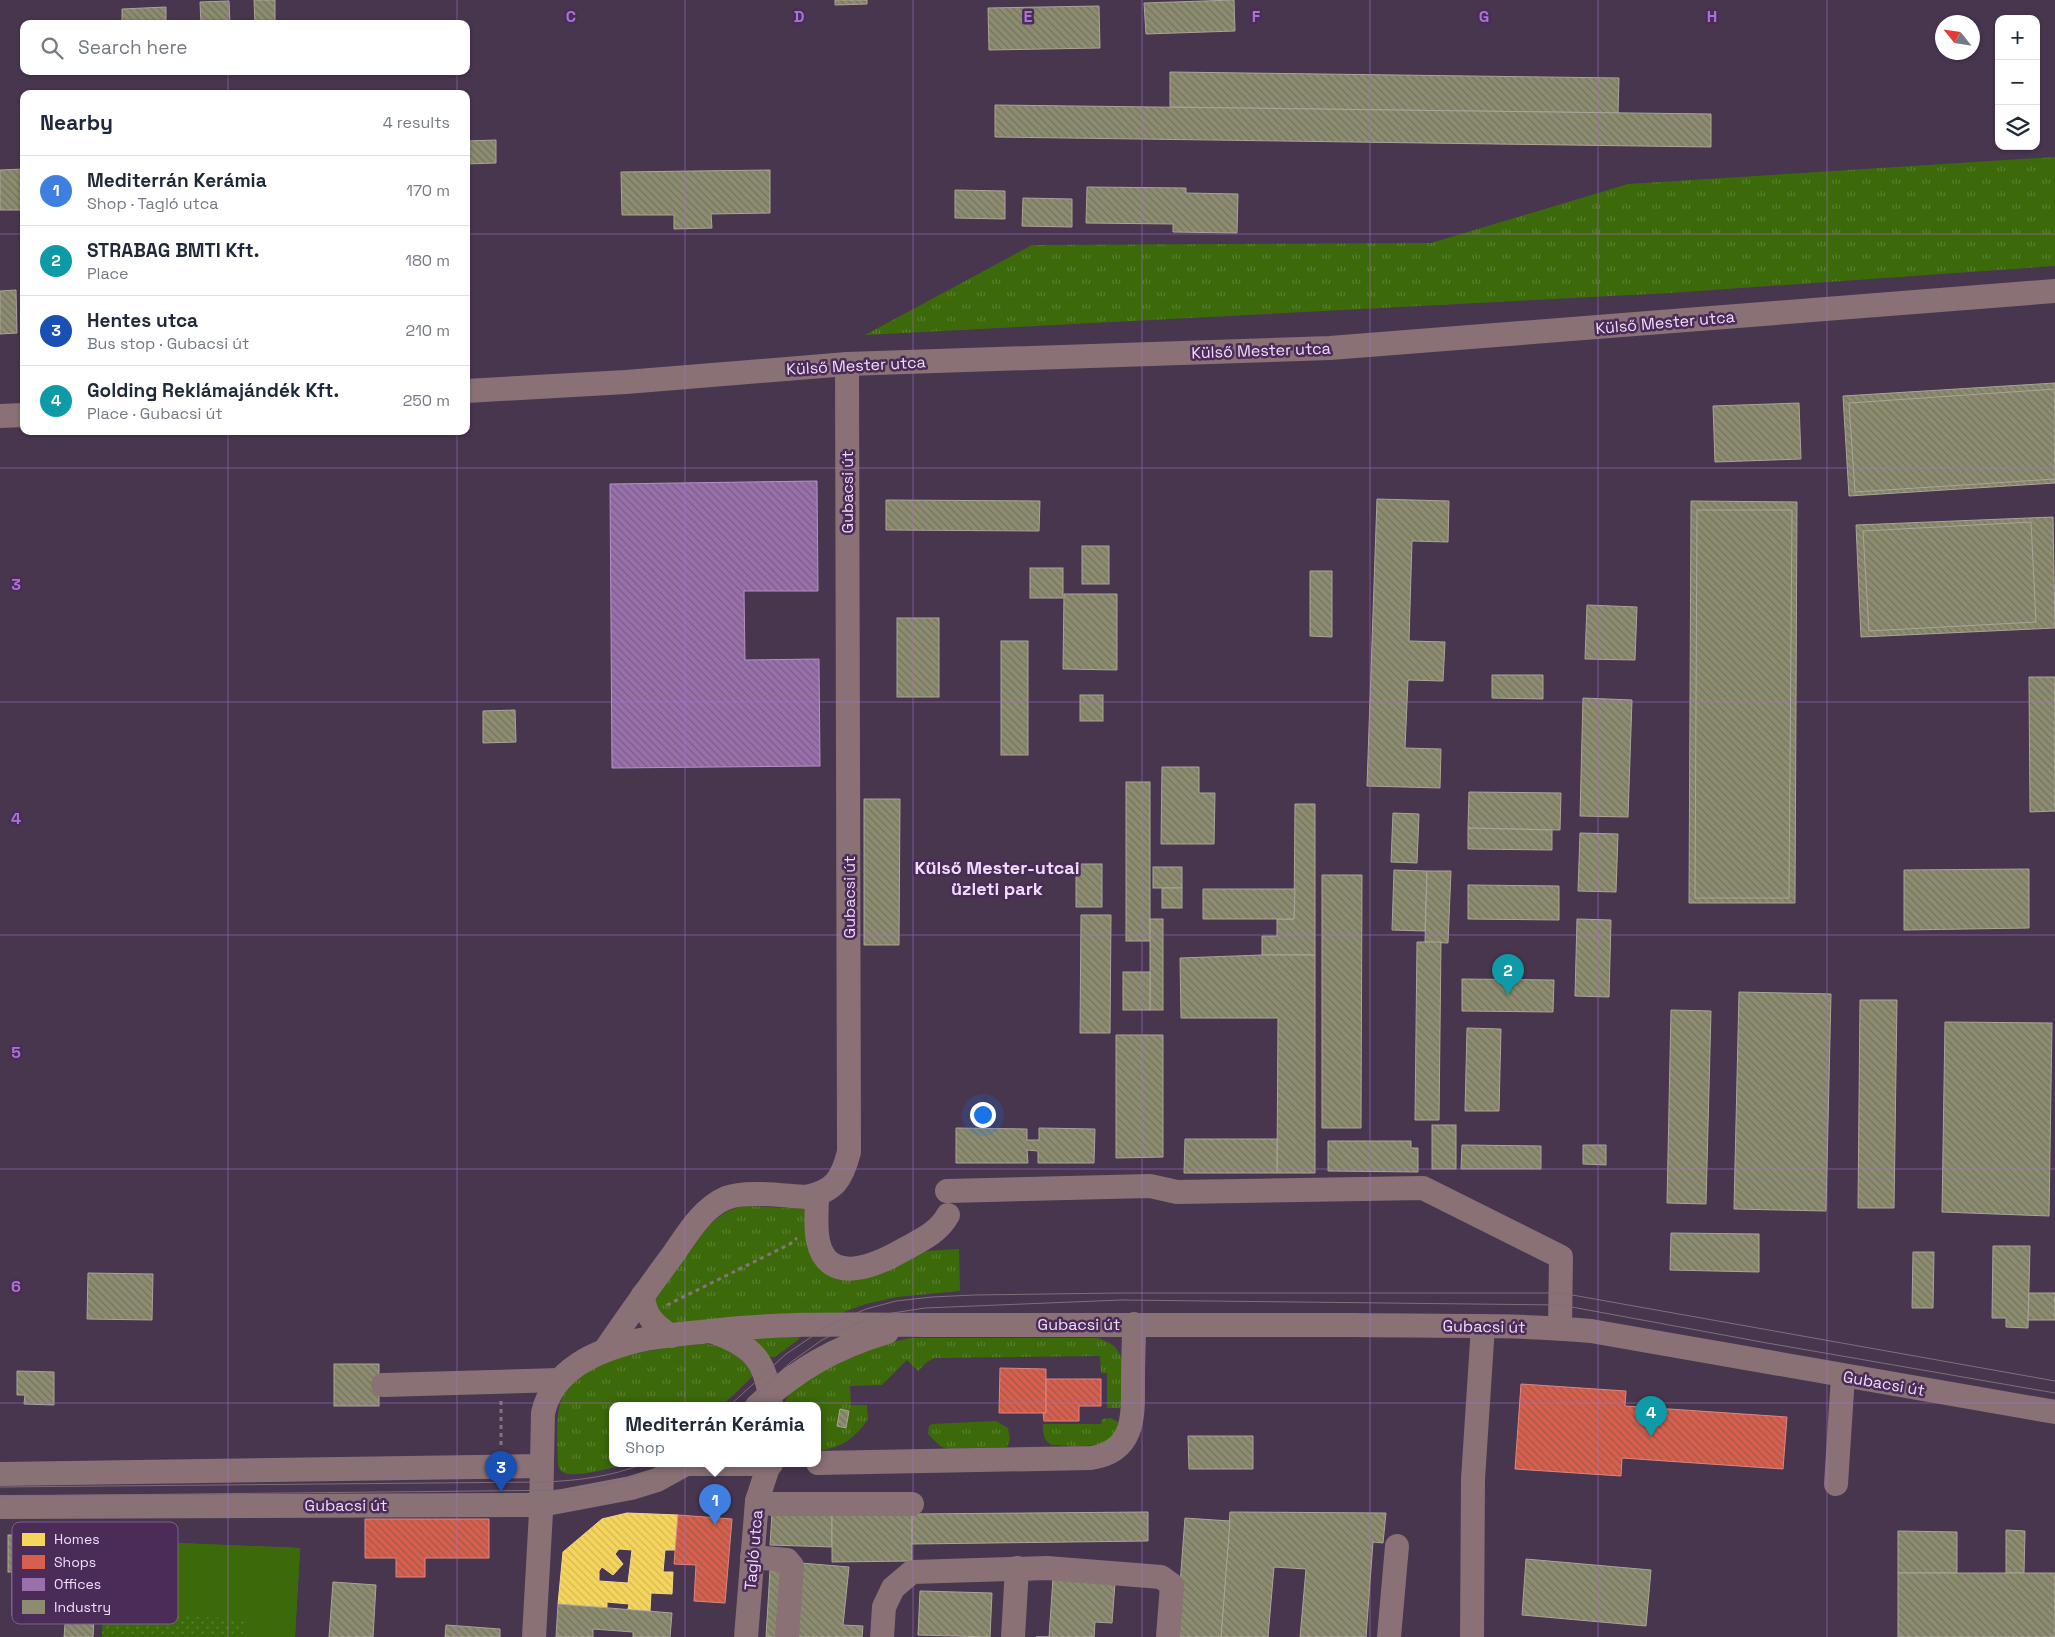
<!DOCTYPE html>
<meta charset="utf-8">
<style>
body{margin:0;font-family:"Space Grotesk",sans-serif;background:#f2f2f3;color:#1f2937}
.controls{position:absolute;right:15px;top:15px;display:grid;overflow:hidden;border-radius:10px;box-shadow:0 1px 4px #0004}
.controls button{width:45px;height:45px;display:grid;place-items:center;padding:0;border:0;border-bottom:1px solid #e0e1e3;background:#fff;color:#1f2937;font:25px sans-serif}
.compass{position:absolute;left:1935px;top:15px;width:45px;height:45px;border-radius:50%;background:#fff;box-shadow:0 1px 4px #0004;rotate:300deg}
.you{position:absolute;left:982px;top:1114px;width:18px;height:18px;margin:-12px;border:4px solid #fff;border-radius:50%;background:#1a73e8;box-shadow:0 0 0 8px #1a73e833}
.badge{display:grid;place-items:center;width:32px;height:32px;border-radius:50%;background:#b45309;color:#fff;font-size:16px;font-weight:700}
.pin{position:absolute;translate:-50% -41px;filter:drop-shadow(0 1px 2px #0008)}
.pin::after{content:'';position:absolute;top:26px;width:18px;height:15px;background:inherit;clip-path:polygon(0 0,100% 0,50% 100%)}
.popup{position:absolute;left:609px;top:1402px;width:212px;height:65px;box-sizing:border-box;display:grid;place-content:center;border-radius:10px;background:#fff;filter:drop-shadow(0 1px 4px #0005);font-size:16px;white-space:nowrap;color:#747a83}
.popup b{font-size:19px;color:#1f2937}
.popup::after{content:'';position:absolute;left:50%;top:100%;margin-left:-10px;border:10px solid transparent;border-top-color:#fff}
.list{margin:0;padding:0;list-style:none}
h2{display:flex;justify-content:space-between;align-items:center;height:65px;margin:0;padding:0 20px;font-size:21px}
h2 small{font-size:16px;font-weight:400;color:#747a83}
.list li{display:grid;grid-template-columns:32px 1fr auto;gap:15px;align-items:center;box-sizing:border-box;height:70px;padding:0 20px;border-top:1px solid #e0e1e3}
.list b{display:block;font-size:19px;white-space:nowrap}
.list p{margin:0;font-size:16px;white-space:nowrap;color:#747a83}
.list em{font-size:16px;font-style:normal;color:#747a83}
.icon{flex:none;width:28px;height:28px;fill:none;stroke:currentColor;stroke-width:2;stroke-linecap:round;stroke-linejoin:round}
.map{position:relative;flex:none;width:2055px;height:1637px;overflow:hidden}
.search{position:absolute;background:#fff;box-shadow:0 1px 4px #0004;left:20px;top:20px;width:450px;height:55px;display:flex;align-items:center;gap:12px;box-sizing:border-box;padding:0 18px;border-radius:10px;color:#747a83;font-size:19px}
.panel{position:absolute;background:#fff;box-shadow:0 1px 4px #0004;left:20px;top:90px;width:450px;height:345px;border-radius:10px}
.map>svg:first-child{display:block}
.grass{fill:url(#grass-tufts)}
.park{fill:url(#park-dots)}
.pitch{fill:#3c6a0b}
.homes{fill:url(#homes-back-hatch);stroke:#f4d78b;fill-rule:evenodd}
.shops{fill:url(#shops-back-hatch);stroke:#de8681}
.offices{fill:url(#offices-back-hatch);stroke:#b391c2}
.industry{fill:url(#industry-back-hatch);stroke:#aaa498}
.lines{fill:none;stroke-linecap:round;stroke-linejoin:round}
.path{stroke:#87737c;stroke-width:3;stroke-dasharray:4 4;stroke-linecap:butt}
.minor{stroke:#8a7176;stroke-width:24}
.tram{stroke:#816d7b;stroke-width:1}
.grid{fill:none;stroke:#aa73d6;stroke-width:1;stroke-opacity:0.55}
.labels{text-anchor:middle;stroke-width:5;stroke-linejoin:round;paint-order:stroke}
.street-label{font-size:16px;fill:#f0ddf9;stroke:#4b2c58}
.neighbourhood-label{font-size:18px;font-weight:bold;fill:#f0ddf9;stroke:#4b2c58}
.key{fill:#4b2c58;stroke:#7d6188;stroke-width:1}
.key-label{font-size:14px;fill:#f0ddf9}
.grid-label{font-size:16px;text-anchor:middle;font-weight:bold;fill:#aa73d6;stroke:#4b2c58;stroke-width:5;stroke-linejoin:round;paint-order:stroke}
</style>
<div class="map">
<svg width="2055" height="1637" viewBox="0 0 2055 1637">
<defs>
<pattern id="grass-tufts" width="24" height="20" patternUnits="userSpaceOnUse" patternTransform="scale(1.25)"><rect width="24" height="20" fill="#3c6a0b"/><path d="M3 7l-1-3M5 7V3M7 7l1-3M15 17l-1-3M17 17v-4M19 17l1-3" fill="none" stroke="#587f2f"/></pattern>
<pattern id="park-dots" width="8" height="8" patternUnits="userSpaceOnUse" patternTransform="scale(1.25)"><rect width="8" height="8" fill="#3c6a0b"/><path d="M2 2h.1M6 6h.1" fill="none" stroke="#587f2f" stroke-width="1.8" stroke-linecap="round"/></pattern>
<pattern id="homes-back-hatch" width="6" height="6" patternUnits="userSpaceOnUse" patternTransform="scale(1.25)"><rect width="6" height="6" fill="#f6d55c"/><path d="M-1 5l2 2M0 0l6 6M5-1l2 2" fill="none" stroke="#d3b859"/></pattern>
<pattern id="shops-back-hatch" width="6" height="6" patternUnits="userSpaceOnUse" patternTransform="scale(1.25)"><rect width="6" height="6" fill="#d6604d"/><path d="M-1 5l2 2M0 0l6 6M5-1l2 2" fill="none" stroke="#a4564c"/></pattern>
<pattern id="offices-back-hatch" width="6" height="6" patternUnits="userSpaceOnUse" patternTransform="scale(1.25)"><rect width="6" height="6" fill="#9970ab"/><path d="M-1 5l2 2M0 0l6 6M5-1l2 2" fill="none" stroke="#795e85"/></pattern>
<pattern id="industry-back-hatch" width="6" height="6" patternUnits="userSpaceOnUse" patternTransform="scale(1.25)"><rect width="6" height="6" fill="#8c8c6e"/><path d="M-1 5l2 2M0 0l6 6M5-1l2 2" fill="none" stroke="#747262"/></pattern>
</defs>
<rect width="100%" height="100%" fill="#47364e"/>
<g class="grass">
<path d="M2055,157V266L1670,293L865,335L1032,245L1431,243L1628,184Z"/>
<path d="M747,1206L810,1209L826,1268L925,1251L959,1249L960,1291L897,1297L866,1304L827,1318L680,1325C663,1320 661,1316 654,1300C674,1273 699,1227 728,1211C734,1208 741,1207 747,1206Z"/>
<path d="M746,1334L799,1337V1339L775,1357H770Z"/>
<path d="M911,1338H1098C1103,1340 1111,1343 1115,1347C1128,1362 1125,1385 1123,1404L1119,1408H1107V1373H1101L1100,1356L934,1358L927,1362L918,1371L907,1360L882,1385L850,1386L851,1405H867L868,1420C852,1440 843,1447 818,1451V1406H784C789,1374 882,1343 911,1338Z"/>
<path d="M704,1344C729,1345 736,1354 753,1371L752,1377L722,1406H612V1464H627C614,1467 574,1479 563,1472C561,1471 558,1467 558,1465C558,1447 555,1417 561,1401C579,1356 663,1347 704,1344Z"/>
<path d="M1111,1418L1118,1422C1118,1453 1071,1445 1051,1445C1043,1439 1043,1433 1043,1424H1101L1102,1419Z"/>
<path d="M996,1421L1008,1428L1010,1440L1007,1447L948,1449L940,1446L928,1434L929,1426L932,1424Z"/>
</g>
<path class="park" d="M106,1540L300,1548L295,1637H102Z"/>
<path class="pitch" d="M126,1541L300,1548L295,1637H243L244,1619L124,1613Z"/>
<path class="homes" d="M627,1513L678,1515L675,1550H665L663,1572H673L672,1594L651,1593L650,1611L628,1609L629,1604L607,1602V1608L558,1604L563,1552L602,1519ZM619,1549L632,1550L628,1583L599,1581V1571L602,1567L613,1575L623,1564L615,1554Z"/>
<g class="shops">
<path d="M1000,1368L1046,1369V1413H999Z"/>
<path d="M1046,1379H1101V1406H1079V1421H1044L1043,1413H1046Z"/>
<path d="M1521,1384L1626,1391L1625,1406L1787,1417L1783,1469L1622,1458L1621,1476L1515,1469Z"/>
<path d="M678,1515L732,1519L725,1603L694,1601L696,1565L674,1564Z"/>
<path d="M365,1519H489V1558H425V1577H396V1558H365Z"/>
</g>
<path class="offices" d="M817,481L818,591H744L745,660L819,659L820,766L612,768L610,484Z"/>
<g class="industry">
<path d="M254,0H275V24H255Z"/>
<path d="M835,0H867V4L835,5Z"/>
<path d="M1234,0L1235,31L1146,34L1144,3Z"/>
<path d="M229,1L230,24H201L200,2Z"/>
<path d="M1099,6L1100,48L989,50L988,8Z"/>
<path d="M166,7V24H122V9Z"/>
<path d="M1170,72L1619,78L1618,113L1170,107Z"/>
<path d="M995,105L1711,114V147L995,137Z"/>
<path d="M496,140V163L466,164V141Z"/>
<path d="M24,169V210H0V170Z"/>
<path d="M770,170V213L711,214L712,228L674,229V215H622L621,172Z"/>
<path d="M1087,187L1186,188V193L1238,194L1237,233L1173,232V224L1086,223Z"/>
<path d="M955,190L1005,191V219L955,218Z"/>
<path d="M1023,198L1072,199V227L1022,226Z"/>
<path d="M16,290L17,333L0,334V291Z"/>
<path d="M2055,383V483L1849,496L1843,396Z"/>
<path d="M2055,389V479L1855,492L1849,403Z"/>
<path d="M1799,403L1801,459L1715,462L1713,406Z"/>
<path d="M1377,499L1449,501L1448,542L1412,541L1409,641L1445,642L1443,681L1408,680L1405,748L1441,749L1440,788L1367,786Z"/>
<path d="M886,500L1040,501L1039,531L886,530Z"/>
<path d="M1691,501L1797,502L1795,903H1689Z"/>
<path d="M1697,510H1792L1789,898H1695Z"/>
<path d="M2053,517L2055,628L1861,637L1856,525Z"/>
<path d="M2031,522L2036,622L1869,631L1863,531Z"/>
<rect x="1082" y="546" width="27" height="38"/>
<rect x="1030" y="568" width="33" height="30"/>
<path d="M1310,571H1332V637L1310,636Z"/>
<path d="M1064,594H1117V670L1063,669Z"/>
<path d="M1587,605L1637,607L1635,660L1585,659Z"/>
<rect x="897" y="618" width="42" height="79"/>
<rect x="1001" y="641" width="27" height="114"/>
<path d="M1492,675H1543V699L1492,698Z"/>
<path d="M2029,677H2055V811L2030,812Z"/>
<rect x="1080" y="695" width="23" height="26"/>
<path d="M1583,698L1632,700L1628,817L1580,816Z"/>
<path d="M515,710L516,742L483,743V711Z"/>
<path d="M1162,767H1199V793H1215L1214,844H1161Z"/>
<rect x="1126" y="782" width="24" height="159"/>
<path d="M1469,792L1561,793L1560,830L1468,828Z"/>
<path d="M864,799H900L899,945H864Z"/>
<path d="M1295,804H1315V955H1262V936H1277V919H1294Z"/>
<path d="M1393,813L1419,814L1417,863L1391,862Z"/>
<path d="M1468,828L1552,830V850L1468,849Z"/>
<path d="M1580,833L1618,834L1616,892L1578,891Z"/>
<rect x="1076" y="864" width="26" height="43"/>
<rect x="1153" y="867" width="29" height="21"/>
<path d="M2029,869V928L1904,930V870Z"/>
<path d="M1394,870L1427,871L1425,931L1392,930Z"/>
<path d="M1427,871H1451L1448,943L1425,942Z"/>
<path d="M1322,875H1362L1361,1128H1322Z"/>
<path d="M1468,885L1559,886V920L1468,919Z"/>
<rect x="1162" y="888" width="20" height="20"/>
<path d="M1203,889H1295L1294,919H1203Z"/>
<path d="M1081,915H1111L1110,1033H1080Z"/>
<rect x="1150" y="919" width="13" height="91"/>
<path d="M1577,919L1611,920L1609,997L1575,996Z"/>
<path d="M1417,942H1441L1439,1120H1415Z"/>
<path d="M1262,955H1315V1173H1277L1278,1018H1181L1180,958Z"/>
<rect x="1123" y="972" width="27" height="38"/>
<path d="M1462,979L1554,980L1553,1012L1462,1011Z"/>
<path d="M1739,992L1831,994L1826,1211L1734,1209Z"/>
<path d="M1860,1000H1897L1894,1208H1858Z"/>
<path d="M1671,1010L1711,1011L1706,1204L1667,1203Z"/>
<path d="M1945,1022L2052,1023L2049,1216L1942,1212Z"/>
<path d="M1467,1028L1501,1029L1499,1111H1465Z"/>
<path d="M1116,1035H1163V1157L1116,1158Z"/>
<rect x="1432" y="1125" width="24" height="44"/>
<path d="M956,1128L1027,1129V1140H1039V1128L1095,1129L1094,1163H1038V1151L1027,1150L1028,1163H956Z"/>
<path d="M1185,1139H1277V1173H1184Z"/>
<path d="M1328,1141H1411V1148H1418V1172L1328,1171Z"/>
<path d="M1462,1145L1541,1146V1169H1461Z"/>
<path d="M1583,1145H1606V1165L1583,1164Z"/>
<path d="M1671,1233L1759,1234V1272L1670,1270Z"/>
<path d="M1993,1246H2030L2028,1328L2006,1327V1318H1992Z"/>
<path d="M1913,1252H1934L1933,1308H1912Z"/>
<path d="M88,1273L153,1274L152,1320L87,1319Z"/>
<path d="M2029,1293H2055V1320H2028Z"/>
<rect x="334" y="1364" width="45" height="42"/>
<path d="M17,1371L54,1372V1405L24,1404L25,1395H17Z"/>
<path d="M840,1409L849,1411L846,1428L837,1426Z"/>
<path d="M1188,1436H1253V1469H1189Z"/>
<path d="M1148,1512V1541L912,1544V1514Z"/>
<path d="M1230,1512L1386,1513L1383,1543L1373,1542L1366,1637H1300L1306,1569L1274,1567L1268,1637H1221Z"/>
<path d="M772,1513L832,1515V1547L770,1545Z"/>
<path d="M912,1514V1561L832,1562V1515Z"/>
<path d="M1185,1518L1230,1521L1221,1637H1176Z"/>
<path d="M2006,1530L2025,1531L2024,1573H2006Z"/>
<path d="M1898,1531L1957,1532V1573H1898Z"/>
<rect x="8" y="1535" width="19" height="37"/>
<path d="M1526,1559L1651,1570L1646,1626L1522,1615Z"/>
<path d="M801,1563L849,1567L843,1625L863,1626L862,1637H795Z"/>
<path d="M770,1570L785,1571L781,1637H766Z"/>
<rect x="12" y="1572" width="15" height="43"/>
<rect x="1898" y="1573" width="157" height="64"/>
<path d="M1053,1578L1115,1583L1112,1623L1095,1622L1094,1637H1036H1049Z"/>
<path d="M333,1582L376,1585L373,1637H329Z"/>
<path d="M920,1591L992,1593L990,1637L918,1635Z"/>
<path d="M67,1599L95,1601L93,1637H64Z"/>
<path d="M558,1604L672,1613L670,1637H633V1632L593,1629V1637H556Z"/>
<path d="M446,1625L500,1629V1637H445Z"/>
</g>
<g class="lines">
<g class="path">
<path d="M667,1305L790,1244L797,1238"/>
<path d="M501,1401V1445"/>
</g>
<g class="minor">
<path d="M466,391L626,382L847,364L1330,348L2055,291"/>
<path d="M0,416L24,415"/>
<path d="M947,1191L1150,1186L1177,1192L1423,1188L1561,1257L1560,1328"/>
<path d="M817,1195C817,1210 815,1226 818,1241C828,1287 877,1265 903,1250C921,1240 938,1233 948,1215"/>
<path d="M643,1295C644,1315 654,1325 671,1336"/>
<path d="M713,1332C754,1346 767,1362 771,1406"/>
<path d="M605,1350C627,1318 649,1287 672,1256C686,1236 702,1208 726,1198C747,1190 784,1196 806,1197C835,1191 842,1179 849,1152L847,364"/>
<path d="M383,1385L559,1380"/>
<path d="M757,1406C798,1369 834,1348 887,1332"/>
<path d="M818,1463L1091,1458C1136,1451 1133,1415 1133,1379C1133,1361 1134,1342 1134,1324"/>
<path d="M685,1464H771"/>
<path d="M0,1474L542,1466"/>
<path d="M1836,1484L1843,1376"/>
<path d="M757,1501L772,1504H912"/>
<path d="M0,1507L541,1505L631,1488L657,1480L686,1464"/>
<path d="M752,1557L787,1560L792,1566L787,1637"/>
<path d="M534,1637L541,1512L543,1413C553,1369 596,1351 636,1341C657,1336 679,1334 701,1332C796,1320 893,1326 988,1325C1110,1324 1231,1325 1352,1325C1432,1326 1512,1324 1591,1331L2055,1412"/>
<path d="M746,1637L757,1501L769,1464"/>
<path d="M882,1637L884,1607L893,1588L912,1572L1047,1568L1161,1577L1172,1585L1168,1637"/>
<path d="M1013,1637L1017,1568"/>
<path d="M1389,1637L1397,1546"/>
<path d="M1472,1637L1473,1479L1483,1326"/>
</g>
<g class="tram">
<path d="M729,1406L786,1354L829,1325L866,1309L896,1301L932,1297L974,1295L1119,1293H1561L2055,1381"/>
<path d="M743,1406L791,1362L822,1340L852,1325L886,1314L925,1308L1121,1300L1561,1305L1767,1343L2055,1393"/>
<path d="M0,1487L541,1482C576,1481 610,1477 643,1464"/>
<path d="M0,1496L574,1490C606,1485 635,1478 665,1464"/>
</g>
</g>
<path class="grid" d="M228,0V24M457,0V24M685,0V1637M913,0V1637M1142,0V1637M1370,0V1637M1598,0V1637M1827,0V1637M228,71V94M457,71V94M0,234H24M466,234H2055M228,431V1637M457,431V1637M0,468H2055M0,702H2055M0,935H2055M0,1169H2055M0,1403H2055"/>
<g class="labels">
<g class="street-label">
<text transform="translate(1665 322) rotate(-5)" y="6">Külső Mester utca</text>
<text transform="translate(1261 350) rotate(-2)" y="6">Külső Mester utca</text>
<text transform="translate(856 365) rotate(-3)" y="6">Külső Mester utca</text>
<text transform="translate(847 492) rotate(-90)" y="6">Gubacsi út</text>
<text transform="translate(849 897) rotate(-90)" y="6">Gubacsi út</text>
<text x="1079" y="1330">Gubacsi út</text>
<text transform="translate(1484 1326) rotate(1)" y="6">Gubacsi út</text>
<text transform="translate(1884 1383) rotate(10)" y="6">Gubacsi út</text>
<text x="346" y="1511">Gubacsi út</text>
<text transform="translate(753 1550) rotate(-85)" y="6">Tagló utca</text>
</g>
<g class="neighbourhood-label">
<text x="997" y="874">Külső Mester-utcai<tspan x="997" dy="21">üzleti park</tspan></text>
</g>
</g>
<rect x="12" y="1522" width="166" height="102" rx="8" class="key"/>
<rect x="22" y="1533" width="23" height="13" fill="#f6d55c"/>
<rect x="22" y="1555" width="23" height="14" fill="#d6604d"/>
<rect x="22" y="1578" width="23" height="13" fill="#9970ab"/>
<rect x="22" y="1600" width="23" height="14" fill="#8c8c6e"/>
<g class="key-label">
<text x="54" y="1544">Homes</text>
<text x="54" y="1567">Shops</text>
<text x="54" y="1589">Offices</text>
<text x="54" y="1612">Industry</text>
</g>
<g class="grid-label">
<text x="571" y="22">C</text>
<text x="799" y="22">D</text>
<text x="1028" y="22">E</text>
<text x="1256" y="22">F</text>
<text x="1484" y="22">G</text>
<text x="1712" y="22">H</text>
<text x="16" y="590">3</text>
<text x="16" y="824">4</text>
<text x="16" y="1058">5</text>
<text x="16" y="1292">6</text>
</g>
</svg>
<div class="controls">
<button>+</button>
<button>−</button>
<button><svg class="icon" aria-label="layers" viewBox="0 0 24 24"><path d="M12 4l9 5-9 5-9-5zM3 14l9 5 9-5"/></svg></button>
</div>
<svg class="compass" viewBox="-18 -18 36 36"><path d="M0-13l5 13h-10z" fill="#e53935"/><path d="M0 13l5-13h-10z" fill="#747a83"/></svg>
<div class="you"></div>
<div class="pin badge" style="left:715px;top:1525px;background:#3f7fe0">1</div>
<div class="popup"><b>Mediterrán Kerámia</b>Shop</div>
<div class="pin badge" style="left:1508px;top:995px;background:#0f9aa8">2</div>
<div class="pin badge" style="left:501px;top:1492px;background:#1a4fb4">3</div>
<div class="pin badge" style="left:1651px;top:1437px;background:#0f9aa8">4</div>
<div class="search"><svg class="icon" aria-label="search" viewBox="0 0 24 24"><circle cx="10" cy="10" r="6"/><path d="M15 15l6 6"/></svg>Search here</div>
<section class="panel">
<h2>Nearby<small>4 results</small></h2>
<ul class="list">
<li><span class="badge" style="background:#3f7fe0">1</span><div><b>Mediterrán Kerámia</b><p>Shop · Tagló utca</p></div><em>170 m</em></li>
<li><span class="badge" style="background:#0f9aa8">2</span><div><b>STRABAG BMTI Kft.</b><p>Place</p></div><em>180 m</em></li>
<li><span class="badge" style="background:#1a4fb4">3</span><div><b>Hentes utca</b><p>Bus stop · Gubacsi út</p></div><em>210 m</em></li>
<li><span class="badge" style="background:#0f9aa8">4</span><div><b>Golding Reklámajándék Kft.</b><p>Place · Gubacsi út</p></div><em>250 m</em></li>
</ul>
</section>
</div>
